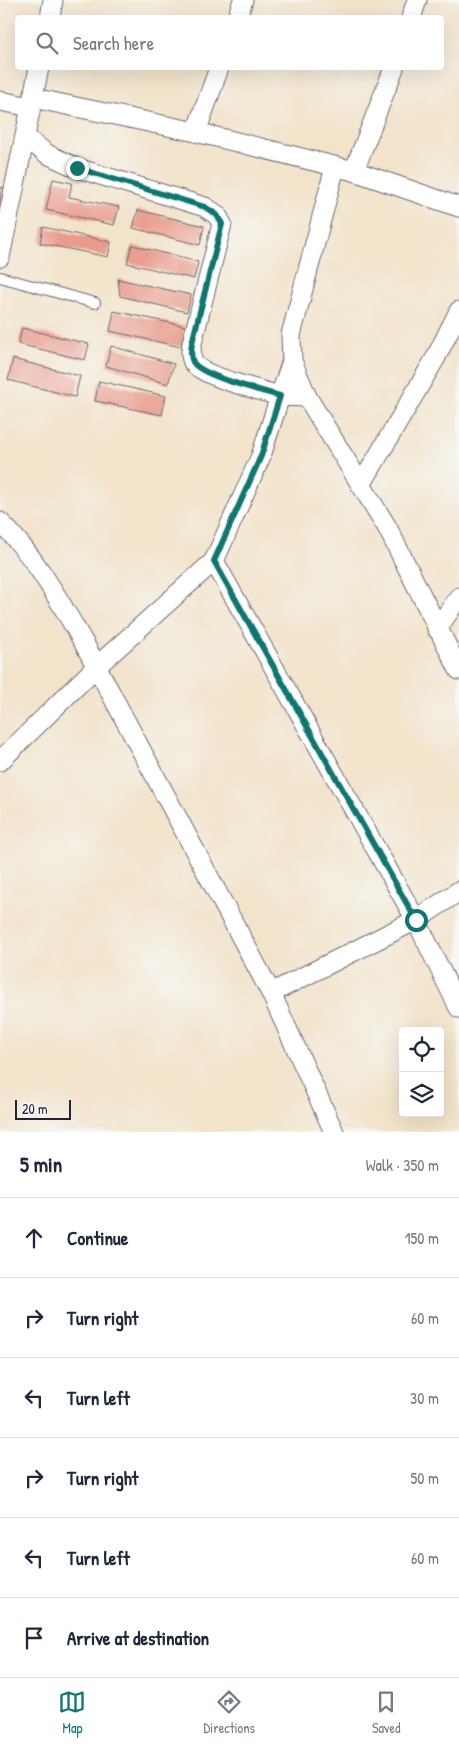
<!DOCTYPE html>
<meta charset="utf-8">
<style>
body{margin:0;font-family:"Patrick Hand",sans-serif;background:#f2f2f3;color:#1f2937}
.controls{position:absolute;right:15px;bottom:15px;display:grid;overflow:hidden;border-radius:5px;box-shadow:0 5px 20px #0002}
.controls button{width:45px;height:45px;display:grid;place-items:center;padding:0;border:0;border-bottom:1px solid #e0e1e3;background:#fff;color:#1f2937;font:25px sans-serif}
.scale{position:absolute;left:15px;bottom:12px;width:56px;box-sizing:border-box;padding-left:5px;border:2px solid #22223b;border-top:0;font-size:14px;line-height:18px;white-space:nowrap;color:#22223b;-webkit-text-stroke:4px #f6f6f2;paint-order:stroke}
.stop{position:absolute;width:15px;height:15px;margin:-11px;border:4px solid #0f766e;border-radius:50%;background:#fff}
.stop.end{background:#0f766e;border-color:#fff;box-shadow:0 1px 5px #0008}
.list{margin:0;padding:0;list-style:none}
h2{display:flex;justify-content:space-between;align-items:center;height:65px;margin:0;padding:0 20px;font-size:21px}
h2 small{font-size:16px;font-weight:400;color:#747a83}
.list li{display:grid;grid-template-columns:32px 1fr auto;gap:15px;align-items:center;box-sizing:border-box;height:80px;padding:0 20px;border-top:1px solid #e0e1e3}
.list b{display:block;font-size:19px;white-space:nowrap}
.list em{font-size:16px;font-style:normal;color:#747a83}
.icon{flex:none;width:28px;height:28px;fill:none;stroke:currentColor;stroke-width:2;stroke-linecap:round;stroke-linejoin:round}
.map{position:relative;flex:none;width:459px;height:1132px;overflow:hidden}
.search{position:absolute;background:#fff;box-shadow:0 5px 20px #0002;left:15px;right:15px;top:15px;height:55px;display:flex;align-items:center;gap:12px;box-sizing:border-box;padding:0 18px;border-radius:5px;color:#747a83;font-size:19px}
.sheet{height:545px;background:#fff}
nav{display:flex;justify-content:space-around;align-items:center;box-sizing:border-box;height:70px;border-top:1px solid #e0e1e3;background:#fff;font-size:14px;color:#747a83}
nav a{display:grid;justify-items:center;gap:2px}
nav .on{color:#0f766e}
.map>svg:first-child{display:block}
.building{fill:#e99c8c}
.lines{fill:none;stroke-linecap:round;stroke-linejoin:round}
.lane-casing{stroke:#6b666d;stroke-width:12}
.street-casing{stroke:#6b666d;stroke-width:21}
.lane{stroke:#fff;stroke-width:10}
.street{stroke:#fff;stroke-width:19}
.route{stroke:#0f766e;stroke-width:6}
</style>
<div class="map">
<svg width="459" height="1132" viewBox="0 0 459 1132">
<rect width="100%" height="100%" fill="#f6f6f2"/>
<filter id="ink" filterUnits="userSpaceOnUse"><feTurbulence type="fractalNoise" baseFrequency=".02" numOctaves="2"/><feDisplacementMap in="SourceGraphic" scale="10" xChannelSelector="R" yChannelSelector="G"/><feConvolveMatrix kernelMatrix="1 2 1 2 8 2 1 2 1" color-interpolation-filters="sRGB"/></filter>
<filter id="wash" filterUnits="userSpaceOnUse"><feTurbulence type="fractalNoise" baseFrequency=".0096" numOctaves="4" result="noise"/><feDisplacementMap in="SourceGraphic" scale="20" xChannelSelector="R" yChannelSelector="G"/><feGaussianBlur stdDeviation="1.12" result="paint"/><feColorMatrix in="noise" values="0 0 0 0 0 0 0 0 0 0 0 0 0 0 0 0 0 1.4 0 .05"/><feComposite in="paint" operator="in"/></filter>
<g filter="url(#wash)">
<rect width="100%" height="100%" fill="#f2e3ca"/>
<g id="blocks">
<g class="building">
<path d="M53,179L72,183L69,197L119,207L114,225L46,210Z"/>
<path d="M0,187L7,189L0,221Z"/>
<path d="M138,210L204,226L200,245L133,228Z"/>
<path d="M43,227L111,242L108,257L40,243Z"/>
<path d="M132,245L198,262L194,279L127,263Z"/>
<path d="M118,279L191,295L187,312L120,296Z"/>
<path d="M114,311L185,326L181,347L110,331Z"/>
<path d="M22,328L89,344L85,360L18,344Z"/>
<path d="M111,346L174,364L168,384L106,366Z"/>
<path d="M13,359L80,376L75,397L8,380Z"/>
<path d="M99,381L166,396L162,415L95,401Z"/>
</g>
</g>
</g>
<g filter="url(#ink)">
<use href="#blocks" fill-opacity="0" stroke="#6b666d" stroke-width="1"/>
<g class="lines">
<defs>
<path id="lane" d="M0,277L95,303"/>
<g id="street">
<path d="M50,18L53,0"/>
<path d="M237,18L243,0"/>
<path d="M411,18L417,0"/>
<path d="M33,98L196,132L354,171L459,207"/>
<path d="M0,101L31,107"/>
<path d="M196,132L219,68"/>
<path d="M25,137L47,154L77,168L205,207L217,215L222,224L192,343C191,350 190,356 193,362C200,376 263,391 280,396L292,361"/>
<path d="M335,167L291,335L292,361L307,397L387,527L459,670"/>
<path d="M354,171L394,68"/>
<path d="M0,257L39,68"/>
<path d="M307,397L280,396L261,456L214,561L416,920L459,1008"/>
<path d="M361,485L435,359L459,311"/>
<path d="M0,522C36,557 60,602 85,645L271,993L334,1132"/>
<path d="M437,629L459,597"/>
<path d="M0,761L96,667L214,561"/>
<path d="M271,993L416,920L459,891"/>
</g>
</defs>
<use href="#lane" class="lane-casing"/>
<use href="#street" class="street-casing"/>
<use href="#lane" class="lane"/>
<use href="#street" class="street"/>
</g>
</g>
<g class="lines" filter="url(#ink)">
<path class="route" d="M77,168L205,207L217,215L222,224L192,343C191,350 190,356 193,362C200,376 263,391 280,396L261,456L214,561L416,920"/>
</g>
</svg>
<div class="controls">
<button><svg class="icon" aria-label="locate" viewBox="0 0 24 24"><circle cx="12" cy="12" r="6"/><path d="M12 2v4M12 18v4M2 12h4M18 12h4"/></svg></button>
<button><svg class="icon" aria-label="layers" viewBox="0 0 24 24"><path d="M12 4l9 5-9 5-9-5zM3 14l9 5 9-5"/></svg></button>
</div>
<div class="scale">20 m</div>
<div class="stop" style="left:416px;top:920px"></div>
<div class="stop end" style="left:77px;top:168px"></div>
<div class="search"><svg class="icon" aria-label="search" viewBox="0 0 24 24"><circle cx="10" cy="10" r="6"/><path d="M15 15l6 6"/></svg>Search here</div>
</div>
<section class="sheet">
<h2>5 min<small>Walk · 350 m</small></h2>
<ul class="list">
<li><svg class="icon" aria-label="ahead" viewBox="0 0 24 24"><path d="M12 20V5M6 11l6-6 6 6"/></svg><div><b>Continue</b></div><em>150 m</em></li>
<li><svg class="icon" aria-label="right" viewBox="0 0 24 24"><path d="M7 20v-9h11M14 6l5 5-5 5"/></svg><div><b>Turn right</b></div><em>60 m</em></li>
<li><svg class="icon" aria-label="left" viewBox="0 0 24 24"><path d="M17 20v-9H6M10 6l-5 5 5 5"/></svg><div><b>Turn left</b></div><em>30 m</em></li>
<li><svg class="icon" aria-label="right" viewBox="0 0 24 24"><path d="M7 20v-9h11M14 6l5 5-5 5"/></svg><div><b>Turn right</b></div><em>50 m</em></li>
<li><svg class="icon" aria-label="left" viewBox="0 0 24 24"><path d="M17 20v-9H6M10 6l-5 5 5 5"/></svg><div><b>Turn left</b></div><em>60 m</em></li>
<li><svg class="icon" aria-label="arrive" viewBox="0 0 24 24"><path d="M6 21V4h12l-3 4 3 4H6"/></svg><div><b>Arrive at destination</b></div></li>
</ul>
</section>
<nav>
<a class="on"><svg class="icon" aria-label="map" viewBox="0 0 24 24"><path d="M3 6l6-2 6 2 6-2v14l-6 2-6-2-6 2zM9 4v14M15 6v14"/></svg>Map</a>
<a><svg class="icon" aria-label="directions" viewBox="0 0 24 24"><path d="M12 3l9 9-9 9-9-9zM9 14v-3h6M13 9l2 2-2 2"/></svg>Directions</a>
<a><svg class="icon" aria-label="saved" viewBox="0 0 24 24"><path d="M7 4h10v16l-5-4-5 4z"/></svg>Saved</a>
</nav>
